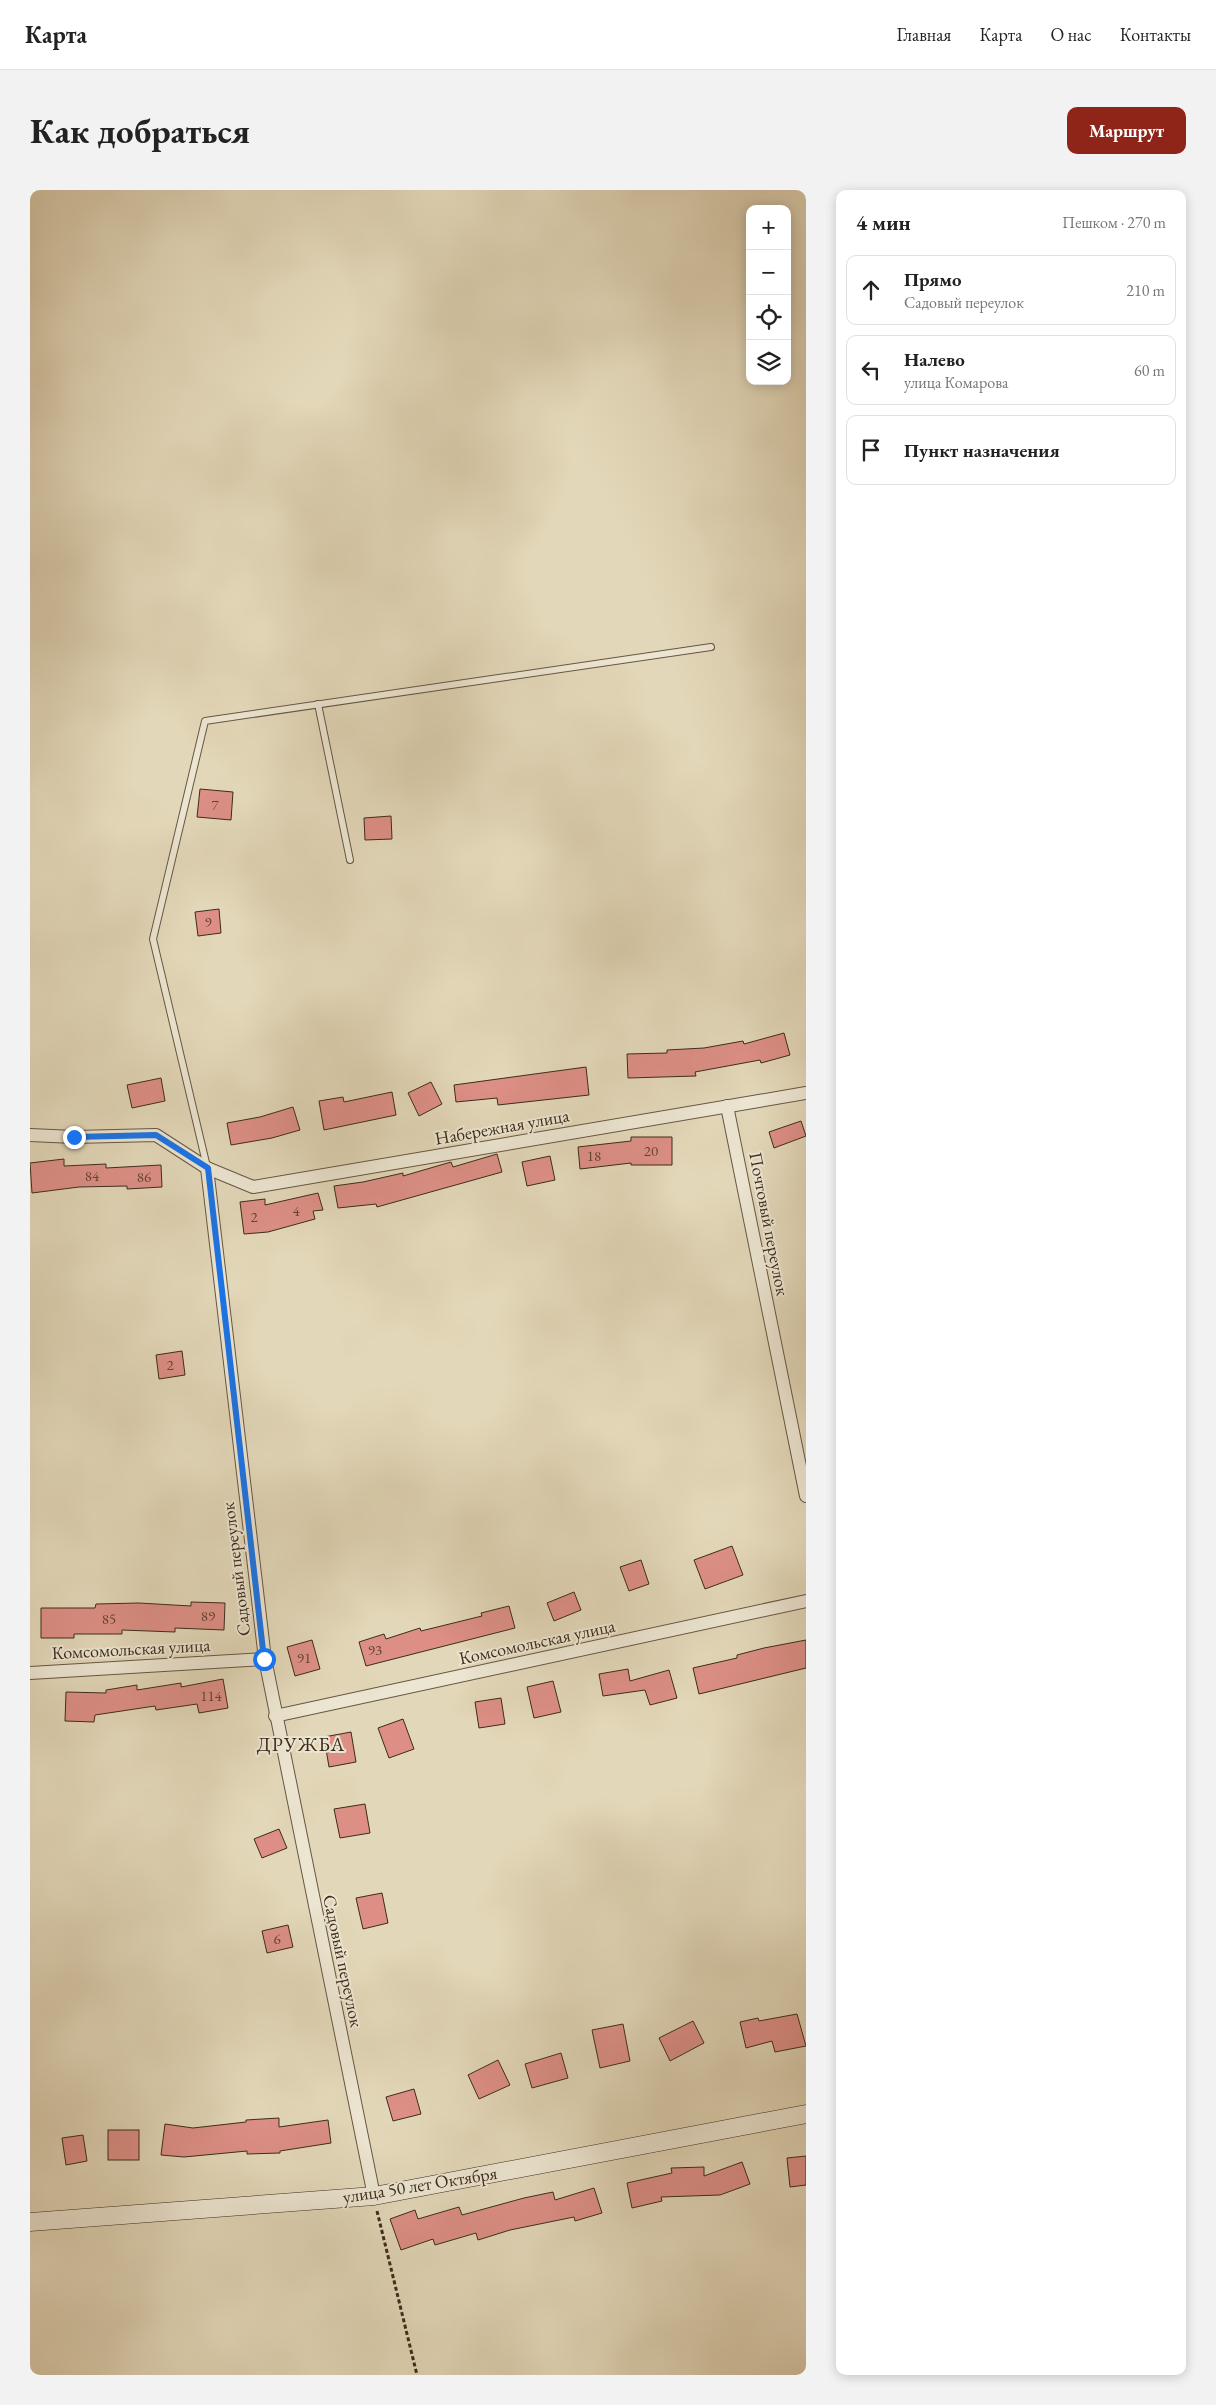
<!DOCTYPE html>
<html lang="ru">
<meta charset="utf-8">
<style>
body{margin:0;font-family:"EB Garamond",serif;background:#f2f2f2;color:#222}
.controls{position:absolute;right:15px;top:15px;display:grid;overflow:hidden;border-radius:10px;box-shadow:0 2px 12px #0003}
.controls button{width:45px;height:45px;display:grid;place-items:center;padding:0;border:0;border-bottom:1px solid #e0e0e0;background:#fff;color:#222;font:25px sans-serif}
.stop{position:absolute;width:15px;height:15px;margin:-11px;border:4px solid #1a73e8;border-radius:50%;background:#fff}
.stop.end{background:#1a73e8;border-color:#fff;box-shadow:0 1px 5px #0008}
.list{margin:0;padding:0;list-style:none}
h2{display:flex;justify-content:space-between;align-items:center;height:65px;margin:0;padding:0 20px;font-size:21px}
h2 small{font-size:16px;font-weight:400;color:#767676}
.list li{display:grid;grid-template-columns:32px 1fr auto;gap:15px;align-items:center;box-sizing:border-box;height:70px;margin:0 10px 10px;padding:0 10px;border:1px solid #e0e0e0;border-radius:10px}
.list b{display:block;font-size:19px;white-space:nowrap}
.list p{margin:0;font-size:16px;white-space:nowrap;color:#767676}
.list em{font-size:16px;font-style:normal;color:#767676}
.icon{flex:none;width:28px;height:28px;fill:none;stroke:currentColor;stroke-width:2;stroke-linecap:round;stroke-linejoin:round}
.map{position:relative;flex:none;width:776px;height:2185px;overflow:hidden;border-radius:10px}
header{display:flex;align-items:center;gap:30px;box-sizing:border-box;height:70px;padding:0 25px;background:#fff;border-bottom:1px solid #e0e0e0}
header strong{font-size:24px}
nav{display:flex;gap:28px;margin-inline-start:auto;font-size:18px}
.intro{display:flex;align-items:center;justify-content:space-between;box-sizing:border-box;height:120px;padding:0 30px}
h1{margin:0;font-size:35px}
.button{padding:12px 22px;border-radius:10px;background:#8f2418;color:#fff;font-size:18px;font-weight:700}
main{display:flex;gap:30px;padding:0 30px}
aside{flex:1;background:#fff;border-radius:10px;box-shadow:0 2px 12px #0003}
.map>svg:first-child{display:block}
.building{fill:#dd8f86;stroke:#3c2b1c}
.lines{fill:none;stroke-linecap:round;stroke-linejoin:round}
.lane-casing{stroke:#665643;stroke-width:8}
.street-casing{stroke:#665643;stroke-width:14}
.secondary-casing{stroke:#3c2b1c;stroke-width:19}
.path{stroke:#3c2b1c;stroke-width:3;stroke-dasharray:4 2.5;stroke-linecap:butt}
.lane{stroke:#ece5d1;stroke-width:6}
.street{stroke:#ece5d1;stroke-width:12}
.secondary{stroke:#ece5d1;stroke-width:18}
.route{stroke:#1a73e8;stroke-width:6}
.labels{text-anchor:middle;stroke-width:4;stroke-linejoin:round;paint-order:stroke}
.number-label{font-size:15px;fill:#644436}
.street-label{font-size:18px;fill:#3c2b1c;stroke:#ece5d1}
.quarter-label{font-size:20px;letter-spacing:1px;fill:#3c2b1c;stroke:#ece5d1}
</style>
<header>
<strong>Карта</strong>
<nav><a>Главная</a><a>Карта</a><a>О нас</a><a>Контакты</a></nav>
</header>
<div class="intro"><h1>Как добраться</h1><a class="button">Маршрут</a></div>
<main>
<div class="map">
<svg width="776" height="2185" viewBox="0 0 776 2185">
<rect width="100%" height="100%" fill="#e2d7b8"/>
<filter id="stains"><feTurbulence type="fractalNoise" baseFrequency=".004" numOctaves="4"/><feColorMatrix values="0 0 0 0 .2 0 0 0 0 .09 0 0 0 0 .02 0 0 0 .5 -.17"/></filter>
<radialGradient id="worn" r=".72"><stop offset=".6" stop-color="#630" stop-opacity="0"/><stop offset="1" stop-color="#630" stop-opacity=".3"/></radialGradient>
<g class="building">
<path d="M170,599L203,602L201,630L167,627Z"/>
<path d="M361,626L362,649L335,650L334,628Z"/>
<path d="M189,719L191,743L168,746L165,722Z"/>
<path d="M754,843L760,865L731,873L730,870L665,882L666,886L598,888L597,864L637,863V860L674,858L713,851L714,854Z"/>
<path d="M556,877L559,905L468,915L467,908L426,912L424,895Z"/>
<path d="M131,888L135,911L102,918L97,895Z"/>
<path d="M401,892L412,914L389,926L378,903Z"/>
<path d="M362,902L366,925L294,940L289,911L313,907L314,912Z"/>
<path d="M263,917L270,940L242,948L201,955L197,933L230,927Z"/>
<path d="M771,931L776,946L744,958L739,942Z"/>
<path d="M601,947H642V975H601V973L550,979L548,957L601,951Z"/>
<path d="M467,964L472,982L347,1017L346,1014L308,1018L304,996L333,992L373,983V986L421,972L423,977Z"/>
<path d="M520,966L525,990L497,996L492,972Z"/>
<path d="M34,969V976L76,974V978L131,975L132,997L97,999V996L49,997L2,1003L0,973Z"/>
<path d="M288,1003L293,1020L283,1021L285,1029L238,1042L214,1044L210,1012L235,1009V1015Z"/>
<path d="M152,1161L155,1185L129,1189L126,1165Z"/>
<path d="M702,1356L713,1385L675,1399L664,1370Z"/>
<path d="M611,1370L619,1394L599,1401L590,1377Z"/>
<path d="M544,1402L551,1420L524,1431L517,1413Z"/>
<path d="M161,1412L195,1413L194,1440L145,1438V1442L92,1440V1444H44V1448H11V1418H65L66,1414L109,1413L161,1416Z"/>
<path d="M479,1416L485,1438L336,1476L329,1452L354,1444L356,1449L390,1438L391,1441L452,1426L451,1423Z"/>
<path d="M282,1450L290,1479L265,1486L257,1457Z"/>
<path d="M776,1450V1478L669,1504L663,1478L707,1468V1465L734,1458Z"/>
<path d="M598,1479L600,1491L639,1480L647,1508L620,1515L615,1500L573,1506L569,1484Z"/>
<path d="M193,1489L198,1518L169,1523L167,1514L126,1520L125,1516L65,1525L64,1532L35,1531L36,1502L76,1503V1500L107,1495V1500L151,1493V1497Z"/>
<path d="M523,1491L531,1522L504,1528L497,1497Z"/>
<path d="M471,1508L475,1534L449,1538L445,1512Z"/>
<path d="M373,1529L384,1559L359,1568L348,1538Z"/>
<path d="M321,1542L326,1572L299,1577L294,1547Z"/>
<path d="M335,1614L340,1643L310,1648L304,1619Z"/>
<path d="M249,1639L257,1658L232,1668L224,1649Z"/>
<path d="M352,1703L358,1733L333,1739L326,1708Z"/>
<path d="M258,1735L263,1757L237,1763L232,1741Z"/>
<path d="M767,1824L776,1856L745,1862L742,1851L716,1858L710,1832L728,1828L729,1831Z"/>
<path d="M663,1831L674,1853L640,1871L629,1848Z"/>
<path d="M593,1834L600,1871L570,1878L562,1840Z"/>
<path d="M531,1863L538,1888L502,1898L495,1874Z"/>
<path d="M468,1870L480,1895L449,1909L438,1885Z"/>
<path d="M384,1899L391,1924L363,1931L356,1907Z"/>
<path d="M249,1928V1937L298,1930L301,1953L250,1961V1963L217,1964V1961L154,1967L131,1965L135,1934L163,1938L216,1932V1930Z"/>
<rect x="78" y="1940" width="31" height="30"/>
<path d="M53,1945L57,1971L36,1975L32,1948Z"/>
<path d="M776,1966V1995L760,1997L757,1968Z"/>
<path d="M712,1972L720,1994L690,2005L631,2007L632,2011L602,2018L597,1993L642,1983L641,1978L674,1977V1986Z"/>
<path d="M564,1998L572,2023L545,2031L544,2027L480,2040L448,2050L446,2043L405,2055L403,2049L371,2060L360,2029L385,2020L388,2029L429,2017L432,2025L494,2008L523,2002L525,2010Z"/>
</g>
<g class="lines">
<defs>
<g id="lane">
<path d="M288,514L320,670"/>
<path d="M177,977L123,749L175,531L681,457"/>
</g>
<g id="street">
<path d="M697,916L776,1306"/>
<path d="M0,945L44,947L126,945L177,978L223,997L776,903"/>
<path d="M177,978L235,1469L344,2006"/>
<path d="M0,1483L235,1469"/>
<path d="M245,1526L776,1411"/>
</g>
<path id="secondary" d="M0,2032L344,2006L776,1924"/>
</defs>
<use href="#lane" class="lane-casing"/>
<use href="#street" class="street-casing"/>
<use href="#secondary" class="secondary-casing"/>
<path class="path" d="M347,2021L387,2185"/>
<use href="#lane" class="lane"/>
<use href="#street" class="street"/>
<use href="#secondary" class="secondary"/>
</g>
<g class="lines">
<path class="route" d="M44,947L126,945L178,978L234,1469"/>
</g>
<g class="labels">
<g class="number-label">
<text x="185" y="620">7</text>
<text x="178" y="737">9</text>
<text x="621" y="966">20</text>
<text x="564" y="971">18</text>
<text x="62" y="991">84</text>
<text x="114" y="992">86</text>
<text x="266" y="1026">4</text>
<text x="224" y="1032">2</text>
<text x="140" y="1180">2</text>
<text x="178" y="1431">89</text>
<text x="79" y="1434">85</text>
<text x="345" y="1465">93</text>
<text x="274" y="1473">91</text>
<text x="181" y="1511">114</text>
<text x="247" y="1754">6</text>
</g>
<g class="street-label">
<text transform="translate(472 937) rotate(-10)" y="6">Набережная улица</text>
<text transform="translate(739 1034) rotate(79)" y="6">Почтовый переулок</text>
<text transform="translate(206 1379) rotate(-97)" y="6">Садовый переулок</text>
<text transform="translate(507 1452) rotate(-12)" y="6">Комсомольская улица</text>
<text transform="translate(101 1459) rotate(-3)" y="6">Комсомольская улица</text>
<text transform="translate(313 1771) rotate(78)" y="6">Садовый переулок</text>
<text transform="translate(390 1995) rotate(-9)" y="6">улица 50 лет Октября</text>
</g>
<g class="quarter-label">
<text x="271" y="1561">ДРУЖБА</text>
</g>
</g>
<rect width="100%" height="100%" filter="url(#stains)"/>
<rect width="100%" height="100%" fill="url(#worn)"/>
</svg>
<div class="controls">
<button>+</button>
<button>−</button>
<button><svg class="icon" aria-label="locate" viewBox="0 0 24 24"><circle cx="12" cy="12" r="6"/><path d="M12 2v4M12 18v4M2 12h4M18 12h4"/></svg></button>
<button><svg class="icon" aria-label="layers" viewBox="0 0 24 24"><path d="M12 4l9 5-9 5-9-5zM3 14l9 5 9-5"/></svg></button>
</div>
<div class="stop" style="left:234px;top:1469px"></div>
<div class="stop end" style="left:44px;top:947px"></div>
</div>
<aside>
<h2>4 мин<small>Пешком · 270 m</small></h2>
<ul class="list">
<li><svg class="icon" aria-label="ahead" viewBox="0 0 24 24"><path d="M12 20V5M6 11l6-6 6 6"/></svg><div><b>Прямо</b><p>Садовый переулок</p></div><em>210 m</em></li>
<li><svg class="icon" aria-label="left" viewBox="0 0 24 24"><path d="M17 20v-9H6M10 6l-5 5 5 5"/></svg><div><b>Налево</b><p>улица Комарова</p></div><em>60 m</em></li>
<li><svg class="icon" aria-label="arrive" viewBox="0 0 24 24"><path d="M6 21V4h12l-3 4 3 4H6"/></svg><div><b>Пункт назначения</b></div></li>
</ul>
</aside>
</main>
